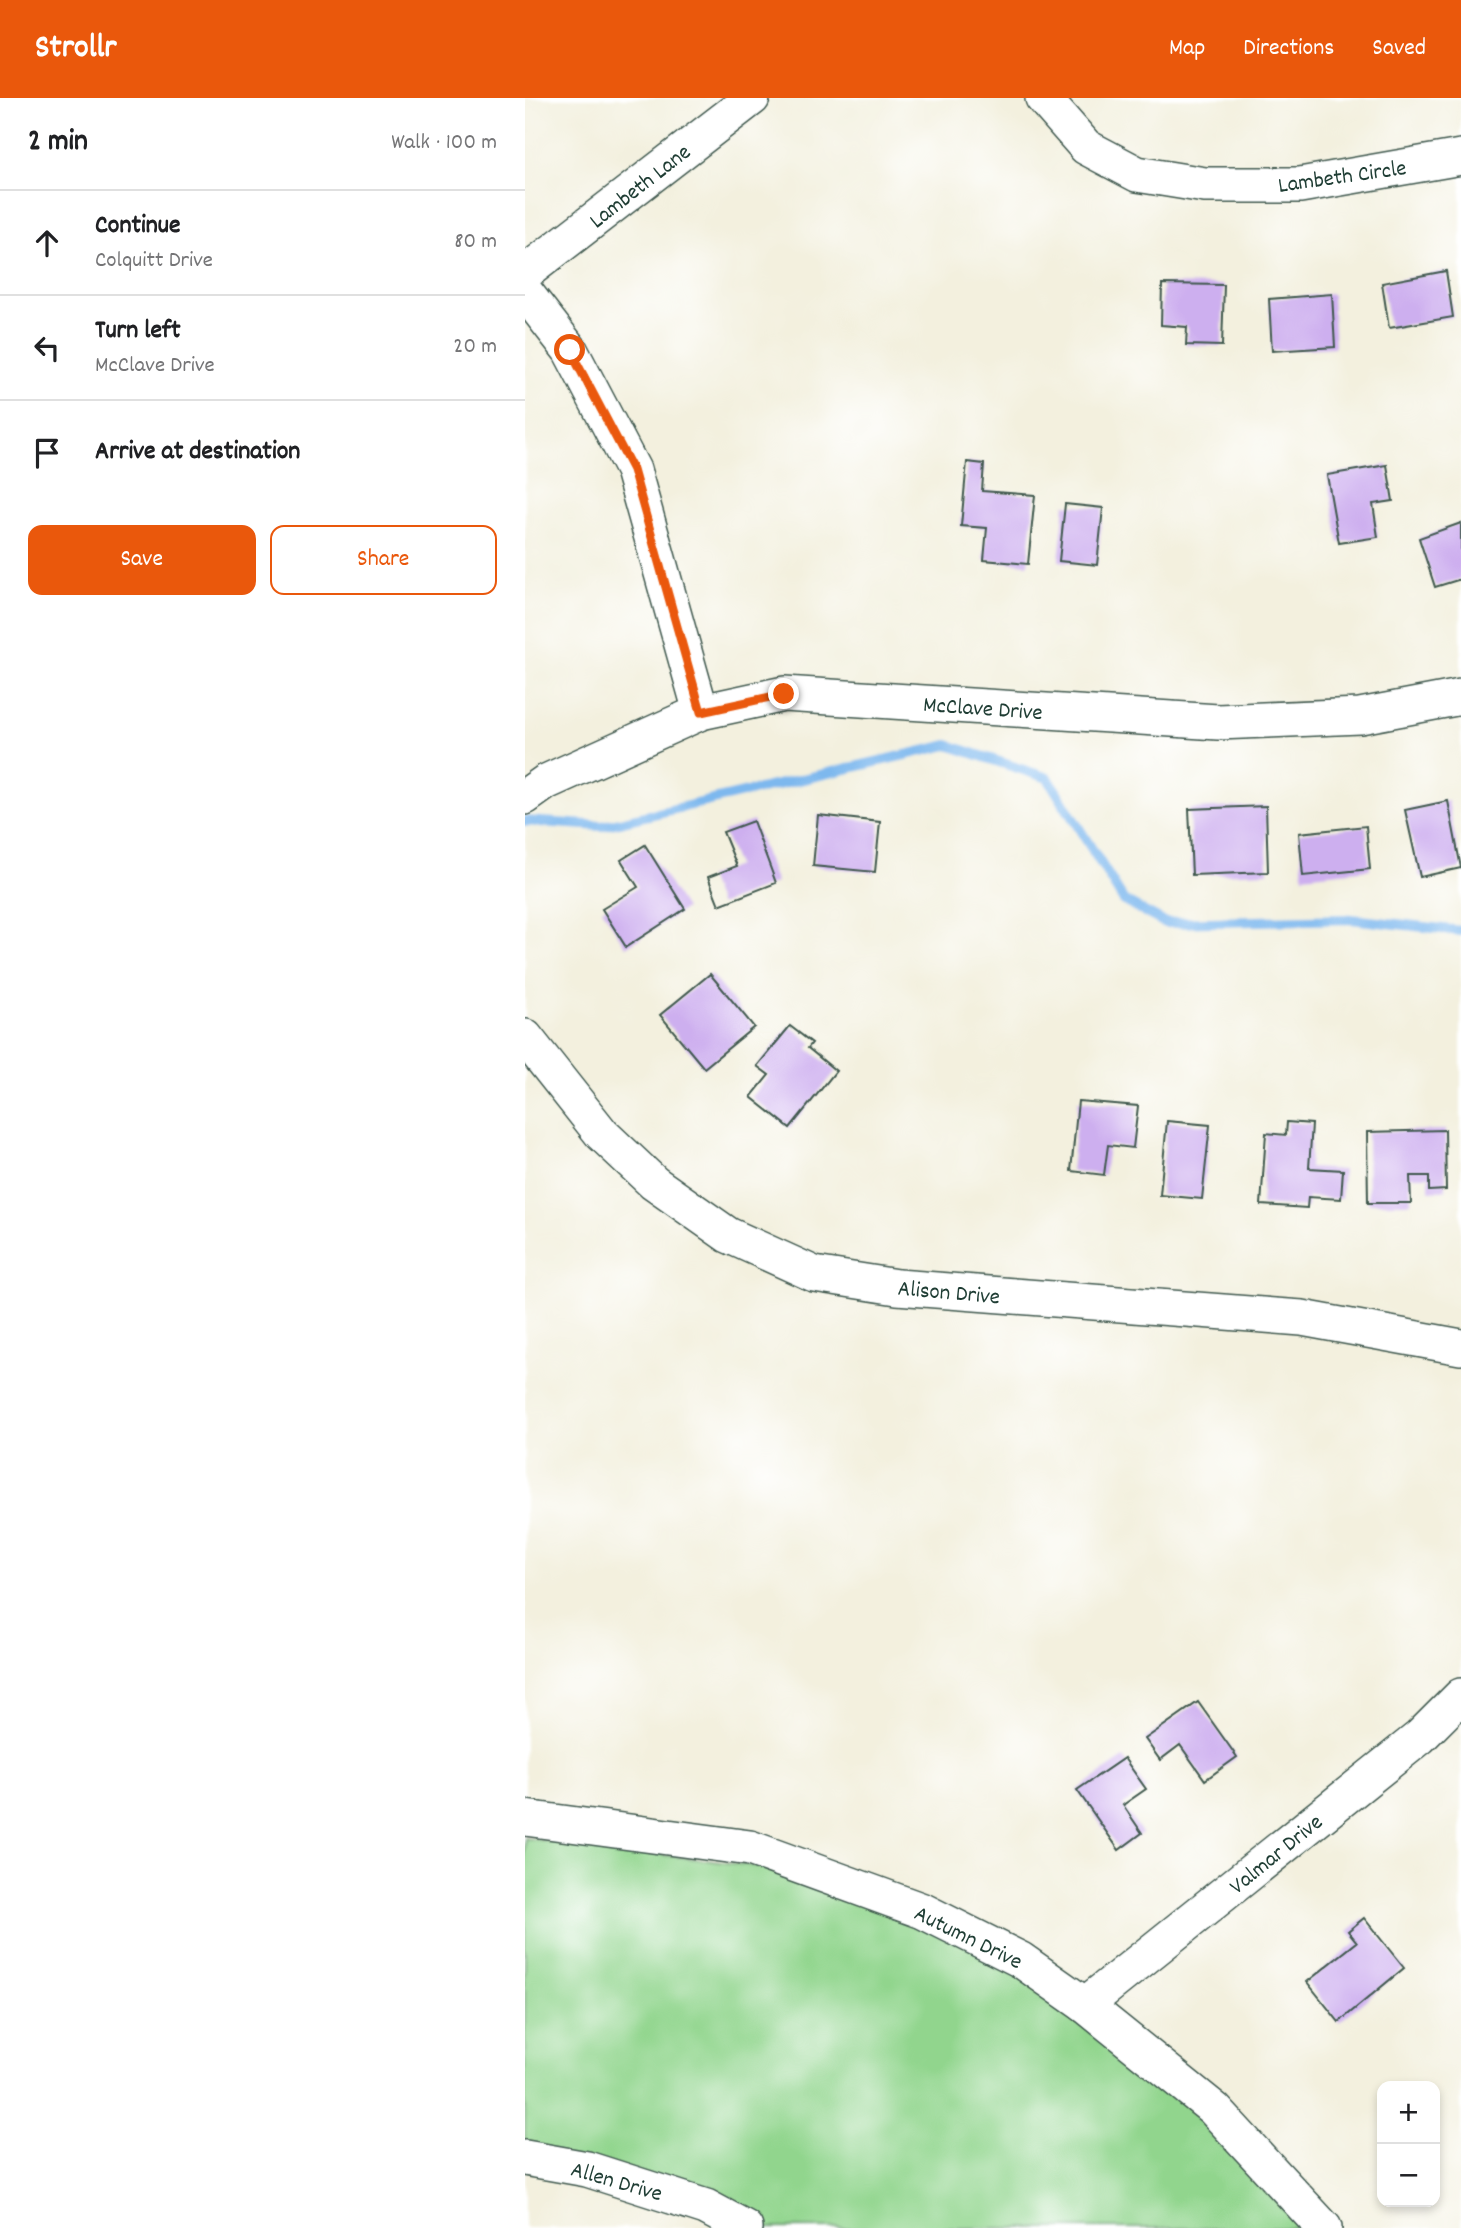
<!DOCTYPE html>
<meta charset="utf-8">
<style>
body{margin:0;font-family:Dekko,sans-serif;background:#f6f6f6;color:#202124}
.controls{position:absolute;right:21px;bottom:21px;display:grid;overflow:hidden;border-radius:14px;box-shadow:0 4px 10px #0003}
.controls button{width:63px;height:63px;display:grid;place-items:center;padding:0;border:0;border-bottom:2px solid #e0e0e0;background:#fff;color:#202124;font:35px sans-serif}
.stop{position:absolute;width:21px;height:21px;margin:-16px;border:5px solid #ea580c;border-radius:50%;background:#fff}
.stop.end{background:#ea580c;border-color:#fff;box-shadow:0 2px 7px #0008}
.list{margin:0;padding:0;list-style:none}
h2{display:flex;justify-content:space-between;align-items:center;height:91px;margin:0;padding:0 28px;font-size:30px}
h2 small{font-size:23px;font-weight:400;color:#757577}
.list li{display:grid;grid-template-columns:46px 1fr auto;gap:21px;align-items:center;box-sizing:border-box;height:105px;padding:0 28px;border-top:2px solid #e0e0e0}
.list b{display:block;font-size:26px;white-space:nowrap}
.list p{margin:0;font-size:23px;white-space:nowrap;color:#757577}
.list em{font-size:23px;font-style:normal;color:#757577}
.actions{display:flex;gap:14px;padding:21px 28px}
.actions a{flex:1;padding:16px 0;border:2px solid #ea580c;border-radius:14px;text-align:center;font-size:24px;color:#ea580c}
.actions .main{background:#ea580c;color:#fff}
.icon{flex:none;width:38px;height:38px;fill:none;stroke:currentColor;stroke-width:2;stroke-linecap:round;stroke-linejoin:round}
.map{position:relative;flex:none;width:936px;height:2130px;overflow:hidden}
header{display:flex;align-items:center;gap:42px;box-sizing:border-box;height:98px;padding:0 35px;background:#ea580c;color:#fff}
header strong{font-size:33px}
nav{display:flex;gap:38px;margin-inline-start:auto;font-size:24px}
main{display:flex}
aside{flex:1;background:#fff}
.map>svg:first-child{display:block}
.green{fill:#91d58d;stroke:#588960;stroke-width:2}
.lines{fill:none;stroke-linecap:round;stroke-linejoin:round}
.stream{stroke:#7db8ee;stroke-width:10}
.building{fill:#cdafef}
.minor-casing{stroke:#3f584e;stroke-width:38}
.minor{stroke:#fff;stroke-width:35}
.route{stroke:#ea580c;stroke-width:9}
.labels{text-anchor:middle;stroke-width:7;stroke-linejoin:round;paint-order:stroke}
.street-label{font-size:23px;fill:#1f3d34;stroke:#fff}
</style>
<header>
<strong>Strollr</strong>
<nav><a>Map</a><a>Directions</a><a>Saved</a></nav>
</header>
<main>
<aside>
<h2>2 min<small>Walk · 100 m</small></h2>
<ul class="list">
<li><svg class="icon" aria-label="ahead" viewBox="0 0 24 24"><path d="M12 20V5M6 11l6-6 6 6"/></svg><div><b>Continue</b><p>Colquitt Drive</p></div><em>80 m</em></li>
<li><svg class="icon" aria-label="left" viewBox="0 0 24 24"><path d="M17 20v-9H6M10 6l-5 5 5 5"/></svg><div><b>Turn left</b><p>McClave Drive</p></div><em>20 m</em></li>
<li><svg class="icon" aria-label="arrive" viewBox="0 0 24 24"><path d="M6 21V4h12l-3 4 3 4H6"/></svg><div><b>Arrive at destination</b></div></li>
</ul>
<div class="actions"><a class="main">Save</a><a>Share</a></div>
</aside>
<div class="map">
<svg width="936" height="2130" viewBox="0 0 936 2130">
<rect width="100%" height="100%" fill="#fff"/>
<filter id="ink" filterUnits="userSpaceOnUse"><feTurbulence type="fractalNoise" baseFrequency=".0143" numOctaves="2"/><feDisplacementMap in="SourceGraphic" scale="14" xChannelSelector="R" yChannelSelector="G"/><feConvolveMatrix kernelMatrix="1 2 1 2 8 2 1 2 1" color-interpolation-filters="sRGB"/></filter>
<filter id="wash" filterUnits="userSpaceOnUse"><feTurbulence type="fractalNoise" baseFrequency=".00686" numOctaves="4" result="noise"/><feDisplacementMap in="SourceGraphic" scale="28" xChannelSelector="R" yChannelSelector="G"/><feGaussianBlur stdDeviation="1.57" result="paint"/><feColorMatrix in="noise" values="0 0 0 0 0 0 0 0 0 0 0 0 0 0 0 0 0 1.4 0 .05"/><feComposite in="paint" operator="in"/></filter>
<g filter="url(#wash)">
<rect width="100%" height="100%" fill="#f3f0de"/>
<path class="green" d="M0,1740L329,1780L591,1922L796,2130H227L0,2060Z"/>
<g class="lines">
<path class="stream" d="M0,723L77,728L423,647L523,680L599,803L640,825L826,821L936,833"/>
</g>
<g id="blocks">
<g class="building">
<path d="M921,173L928,219L864,230L857,185Z"/>
<path d="M637,186L699,187L697,248L661,247L662,229L636,227Z"/>
<path d="M807,196L810,249L747,253L744,201Z"/>
<path d="M442,364L459,366L457,393L510,397L503,466L459,462L462,430L436,428Z"/>
<path d="M862,367L868,403L848,406L853,439L814,445L802,377Z"/>
<path d="M540,406L578,410L572,467L534,463Z"/>
<path d="M936,425V481L910,489L894,440Z"/>
<path d="M923,703L936,770L895,779L880,712Z"/>
<path d="M741,708L743,774L667,777L664,711Z"/>
<path d="M293,717L355,724L350,774L288,768Z"/>
<path d="M228,723L251,785L194,807L183,779L212,768L198,734Z"/>
<path d="M841,728L845,771L778,778L774,735Z"/>
<path d="M120,747L160,811L101,849L77,811L113,789L96,762Z"/>
<path d="M185,876L229,929L179,970L135,917Z"/>
<path d="M265,928L287,945L283,950L311,973L265,1030L226,999L244,977L232,968Z"/>
<path d="M553,1003L613,1008L608,1050L583,1047L579,1077L546,1073Z"/>
<path d="M642,1023L685,1027L677,1101L635,1097Z"/>
<path d="M762,1024L787,1026L784,1070L818,1072L816,1101L783,1099L782,1110L736,1107L741,1035L761,1037Z"/>
<path d="M920,1032L921,1092L904,1093V1078H885L886,1105H843L842,1034Z"/>
<path d="M673,1604L712,1659L680,1682L655,1647L635,1662L620,1641Z"/>
<path d="M599,1660L621,1691L598,1707L617,1735L594,1752L552,1692Z"/>
<path d="M839,1820L879,1870L814,1924L782,1884L832,1844L823,1833Z"/>
</g>
</g>
</g>
<g filter="url(#ink)">
<use href="#blocks" fill-opacity="0" stroke="#3f584e" stroke-width="2"/>
<g class="lines">
<defs>
<g id="minor">
<path d="M518,0L561,49L612,76L680,87H775L936,59"/>
<path d="M0,175L227,0"/>
<path d="M0,194L45,252L108,372L176,614"/>
<path d="M0,699L21,684L176,614L259,596L693,624L835,618L936,599"/>
<path d="M0,939L77,1036L129,1085L203,1137L289,1176L372,1189L777,1220L936,1249"/>
<path d="M0,1720L225,1750L398,1813L496,1862L560,1907L689,2011L799,2130"/>
<path d="M560,1907L895,1639L936,1598"/>
<path d="M0,2060L62,2071L181,2109L220,2130"/>
</g>
</defs>
<use href="#minor" class="minor-casing"/>
<use href="#minor" class="minor"/>
</g>
</g>
<g class="lines" filter="url(#ink)">
<path class="route" d="M45,252L108,372L176,614L259,596"/>
</g>
<g class="labels">
<g class="street-label">
<text transform="translate(817 77) rotate(-8)" y="8">Lambeth Circle</text>
<text transform="translate(114 87) rotate(-38)" y="8">Lambeth Lane</text>
<text transform="translate(458 609) rotate(4)" y="8">McClave Drive</text>
<text transform="translate(424 1193) rotate(5)" y="8">Alison Drive</text>
<text transform="translate(750 1755) rotate(-39)" y="8">Valmar Drive</text>
<text transform="translate(444 1838) rotate(26)" y="8">Autumn Drive</text>
<text transform="translate(92 2082) rotate(16)" y="8">Allen Drive</text>
</g>
</g>
</svg>
<div class="controls">
<button>+</button>
<button>−</button>
</div>
<div class="stop" style="left:45px;top:252px"></div>
<div class="stop end" style="left:259px;top:596px"></div>
</div>
</main>
